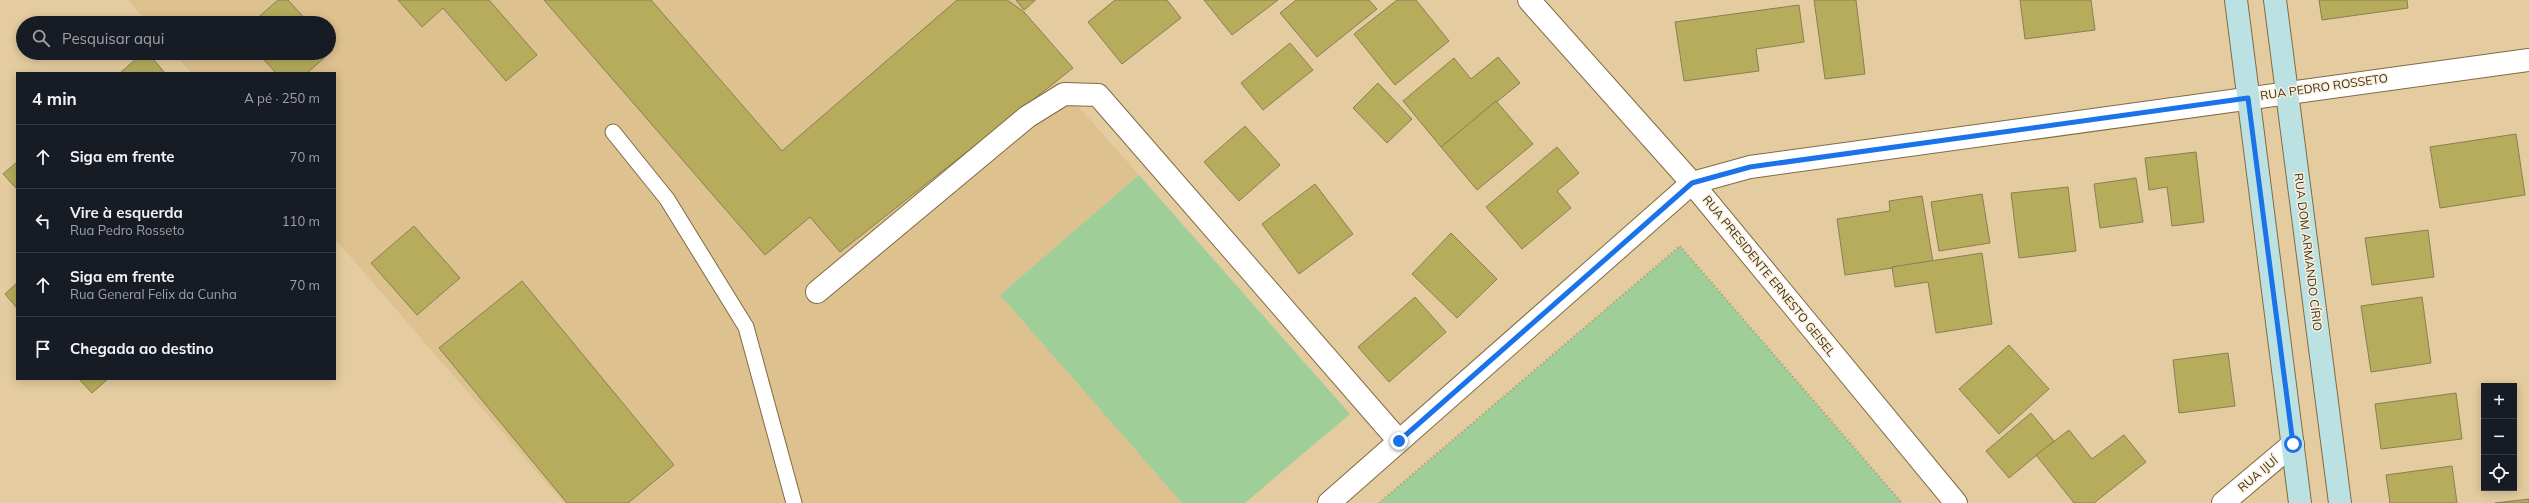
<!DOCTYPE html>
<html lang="pt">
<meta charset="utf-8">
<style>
body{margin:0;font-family:Mulish,sans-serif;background:#20242c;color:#f1f3f6}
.controls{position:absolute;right:12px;bottom:12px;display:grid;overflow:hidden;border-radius:0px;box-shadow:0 2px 10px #0003}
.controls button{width:36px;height:36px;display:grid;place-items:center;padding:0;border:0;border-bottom:1px solid #363941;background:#171b24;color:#f1f3f6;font:20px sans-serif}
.stop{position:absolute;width:12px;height:12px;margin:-9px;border:3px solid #1a73e8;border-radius:50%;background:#fff}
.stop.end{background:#1a73e8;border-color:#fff;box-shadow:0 1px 4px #0008}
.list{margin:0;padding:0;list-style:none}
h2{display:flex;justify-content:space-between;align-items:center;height:52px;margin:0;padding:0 16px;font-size:17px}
h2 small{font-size:13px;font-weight:400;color:#9ea1a6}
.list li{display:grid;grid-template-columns:26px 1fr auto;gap:12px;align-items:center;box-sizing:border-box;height:64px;padding:0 16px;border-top:1px solid #363941}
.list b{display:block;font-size:15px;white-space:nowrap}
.list p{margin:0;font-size:13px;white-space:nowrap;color:#9ea1a6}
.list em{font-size:13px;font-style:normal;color:#9ea1a6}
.icon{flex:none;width:22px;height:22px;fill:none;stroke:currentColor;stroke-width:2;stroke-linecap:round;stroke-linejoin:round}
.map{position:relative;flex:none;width:2529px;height:503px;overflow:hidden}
.search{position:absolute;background:#171b24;box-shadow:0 2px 10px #0003;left:16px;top:16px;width:320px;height:44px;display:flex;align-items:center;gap:10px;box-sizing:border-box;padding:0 14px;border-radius:22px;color:#9ea1a6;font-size:15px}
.panel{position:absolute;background:#171b24;box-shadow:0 2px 10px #0003;left:16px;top:72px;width:320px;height:308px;border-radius:0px}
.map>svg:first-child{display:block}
.built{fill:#ddc18f}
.green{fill:#9fce99}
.building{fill:#b6ac5b;stroke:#868053}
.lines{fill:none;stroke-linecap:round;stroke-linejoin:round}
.lane-casing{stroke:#816b42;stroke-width:17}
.street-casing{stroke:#816b42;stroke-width:24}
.secondary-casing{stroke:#816b42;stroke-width:24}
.path{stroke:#ae9a76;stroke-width:2.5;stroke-dasharray:1 3;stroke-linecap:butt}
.lane{stroke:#fff;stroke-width:15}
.street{stroke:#fff;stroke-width:22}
.secondary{stroke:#bce1e3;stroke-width:22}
.route{stroke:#1a73e8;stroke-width:5}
.labels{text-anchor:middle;stroke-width:3;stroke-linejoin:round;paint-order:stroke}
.street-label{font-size:12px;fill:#3b3120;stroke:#fbefd9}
</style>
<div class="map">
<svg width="2529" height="503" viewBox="0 0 2529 503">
<rect width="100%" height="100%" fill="#e5cca0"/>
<path class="built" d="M128,0H1038L1024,12L1073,68L1057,82L1139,175L1000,295L1182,503H564L335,239V73H191L174,53H329V23H148Z"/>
<g class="green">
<path d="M1139,175L1350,414L1245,503H1182L1000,295Z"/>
<path d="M1680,246L1902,503H1379Z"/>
</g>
<g class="building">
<path d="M278,0H288L309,23H252Z"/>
<path d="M398,0H489L537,55L506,81L443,8L422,27Z"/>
<path d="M544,0H651L782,151L957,0H1007L1024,12L1073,68L840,252L810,217L765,255Z"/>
<path d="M1016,0H1035L1024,10Z"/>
<path d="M1115,0H1167L1181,18L1122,64L1088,22Z"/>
<path d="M1204,0H1278L1232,35Z"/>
<path d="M1296,0H1369L1377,9L1317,57L1280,13Z"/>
<path d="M1397,0H1416L1449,41L1395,85L1354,34Z"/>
<path d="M1814,0H1856L1865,74L1825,79Z"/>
<path d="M2020,0H2091L2095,30L2025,39Z"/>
<path d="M2319,0H2407L2408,8L2322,20Z"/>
<path d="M1799,5L1804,42L1756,49L1759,71L1684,81L1675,22Z"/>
<path d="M1290,43L1313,70L1263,110L1241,83Z"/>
<path d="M329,45L333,50L307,73H276L258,53H329Z"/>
<path d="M143,53H148L165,73H120Z"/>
<path d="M1498,57L1520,83L1441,147L1403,101L1454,58L1471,79Z"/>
<path d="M1378,83L1412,119L1387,143L1353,108Z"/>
<path d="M1496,101L1533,144L1477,190L1441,147Z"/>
<path d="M1245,126L1280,165L1239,201L1204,162Z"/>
<path d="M2516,134L2525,195L2440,208L2430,147Z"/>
<path d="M1557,147L1579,173L1557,191L1571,208L1522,249L1486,207Z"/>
<path d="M2196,152L2204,222L2172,226L2167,187L2149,190L2145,158Z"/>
<path d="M17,162V189L3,174Z"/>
<path d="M2136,178L2143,222L2100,228L2094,184Z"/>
<path d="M1315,184L1353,234L1299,274L1262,224Z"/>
<path d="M2068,187L2076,251L2019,258L2011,193Z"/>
<path d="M1982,194L1990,243L1939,251L1931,202Z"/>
<path d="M1922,196L1933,262L1845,275L1837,219L1890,211L1889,201Z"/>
<path d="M414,226L460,278L417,315L371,263Z"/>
<path d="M2428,230L2434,277L2372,285L2365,238Z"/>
<path d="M1451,233L1497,279L1457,318L1412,274Z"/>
<path d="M1982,253L1992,324L1936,333L1928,282L1895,287L1892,267Z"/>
<path d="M522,281L674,465L628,503H567L439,348Z"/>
<path d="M17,283V308L5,294Z"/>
<path d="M1415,297L1446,332L1389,382L1358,347Z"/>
<path d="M2422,297L2431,363L2371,372L2361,306Z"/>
<path d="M2009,345L2049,389L1999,434L1959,389Z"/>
<path d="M2228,353L2235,406L2179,413L2173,360Z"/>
<path d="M79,379H108L92,393Z"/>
<path d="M2456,393L2462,439L2381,449L2375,404Z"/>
<path d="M2031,413L2054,441L2009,478L1986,451Z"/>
<path d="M2069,430L2092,459L2124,435L2146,462L2094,503H2074L2036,455Z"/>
<path d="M2452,466L2457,503H2390L2386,475Z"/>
<path d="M2529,499V503H2495Z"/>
</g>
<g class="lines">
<defs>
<path id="lane" d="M613,132L667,199L746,327L794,503"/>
<g id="street">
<path d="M1529,0L1692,183L1956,503"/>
<path d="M817,292L1027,117L1064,94L1098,95L1399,441"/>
<path d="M1329,503L1692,183L1750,167L2529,60"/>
<path d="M2223,503L2293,444"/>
</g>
<g id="secondary">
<path d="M2236,0L2300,503"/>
<path d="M2275,0L2340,503"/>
</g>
</defs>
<use href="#lane" class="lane-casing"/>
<use href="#street" class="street-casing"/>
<use href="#secondary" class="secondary-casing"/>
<path class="path" d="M1379,503L1680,246L1902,503"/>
<use href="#lane" class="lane"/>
<use href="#street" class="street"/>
<use href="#secondary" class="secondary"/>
</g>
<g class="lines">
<path class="route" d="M1399,441L1692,183L1750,167L2248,98L2293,444"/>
</g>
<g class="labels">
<g class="street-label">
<text transform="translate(2324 87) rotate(-8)" y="4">RUA PEDRO ROSSETO</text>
<text transform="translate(2308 252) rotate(83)" y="4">RUA DOM ARMANDO CÍRIO</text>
<text transform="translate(1769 276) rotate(51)" y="4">RUA PRESIDENTE ERNESTO GEISEL</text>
<text transform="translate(2258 474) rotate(-40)" y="4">RUA IJUÍ</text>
</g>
</g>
</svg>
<div class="controls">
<button>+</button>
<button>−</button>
<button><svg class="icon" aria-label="locate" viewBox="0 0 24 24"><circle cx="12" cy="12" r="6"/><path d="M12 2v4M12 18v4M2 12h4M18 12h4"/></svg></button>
</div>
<div class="stop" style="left:2293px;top:444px"></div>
<div class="stop end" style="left:1399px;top:441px"></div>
<div class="search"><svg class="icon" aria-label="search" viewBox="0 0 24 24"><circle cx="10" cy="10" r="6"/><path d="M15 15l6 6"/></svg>Pesquisar aqui</div>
<section class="panel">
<h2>4 min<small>A pé · 250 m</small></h2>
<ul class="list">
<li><svg class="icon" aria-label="ahead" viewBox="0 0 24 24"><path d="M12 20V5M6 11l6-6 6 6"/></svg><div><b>Siga em frente</b></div><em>70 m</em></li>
<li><svg class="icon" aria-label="left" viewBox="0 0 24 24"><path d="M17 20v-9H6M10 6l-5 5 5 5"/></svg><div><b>Vire à esquerda</b><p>Rua Pedro Rosseto</p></div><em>110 m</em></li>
<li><svg class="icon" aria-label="ahead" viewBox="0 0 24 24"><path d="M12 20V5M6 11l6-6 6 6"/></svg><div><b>Siga em frente</b><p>Rua General Felix da Cunha</p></div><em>70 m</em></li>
<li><svg class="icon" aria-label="arrive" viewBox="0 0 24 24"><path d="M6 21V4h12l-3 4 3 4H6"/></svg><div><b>Chegada ao destino</b></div></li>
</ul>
</section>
</div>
